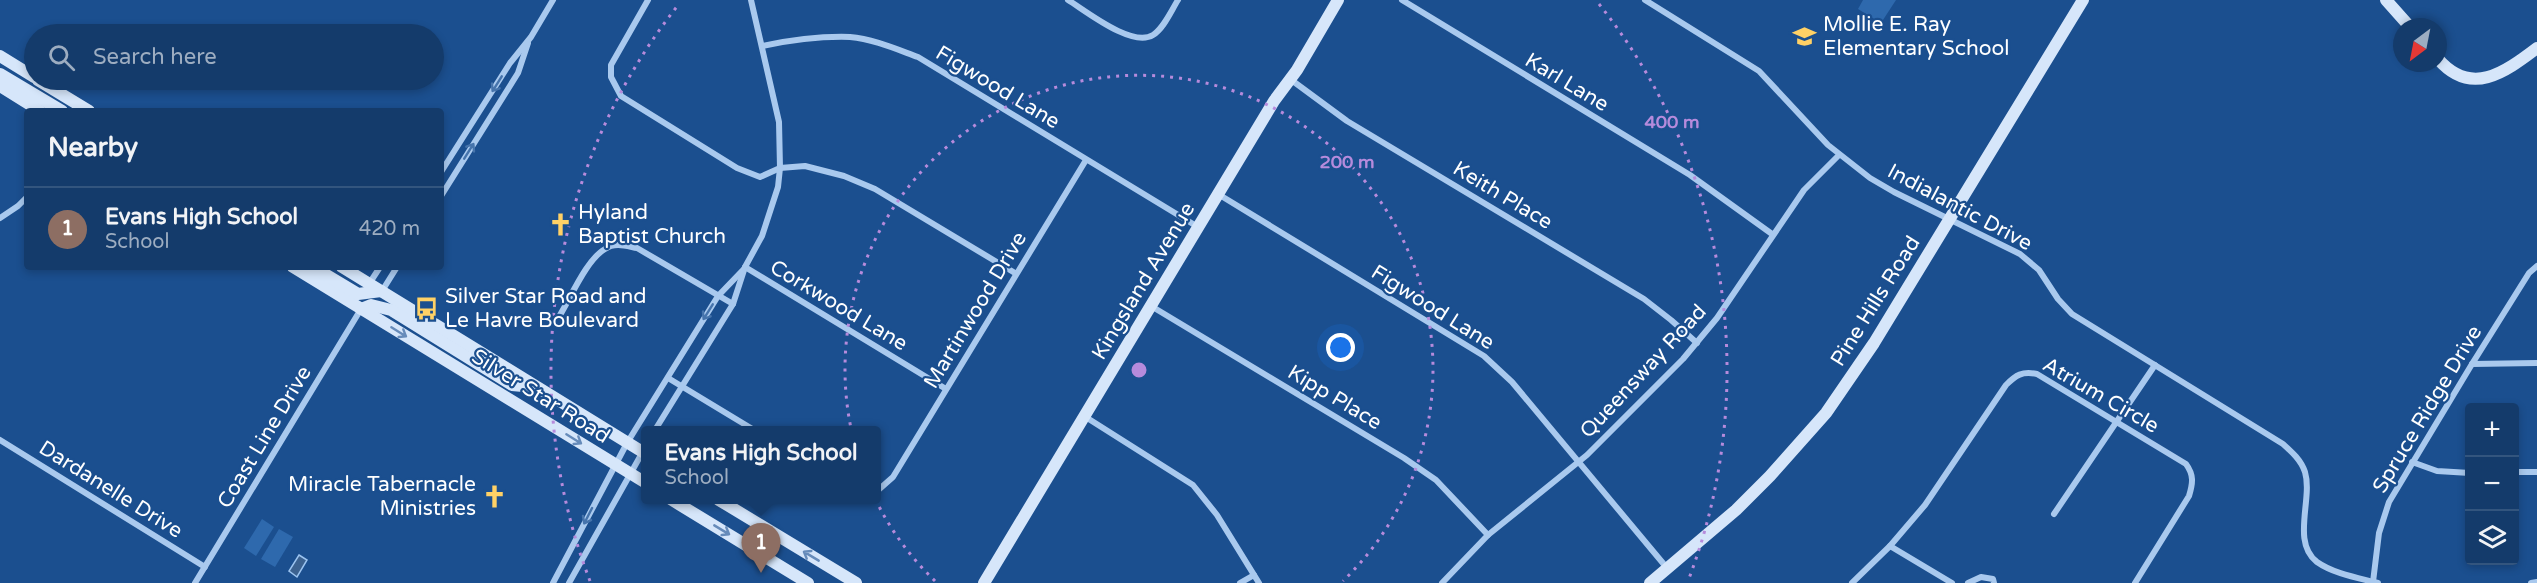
<!DOCTYPE html>
<meta charset="utf-8">
<style>
body{margin:0;font-family:"Varela Round",sans-serif;background:#1d4271;color:#f1f3f6}
.controls{position:absolute;right:18px;bottom:18px;display:grid;overflow:hidden;border-radius:6px;box-shadow:0 3px 9px #0003}
.controls button{width:54px;height:54px;display:grid;place-items:center;padding:0;border:0;border-bottom:2px solid #33557e;background:#143b6b;color:#f1f3f6;font:30px sans-serif}
.compass{position:absolute;left:2393px;top:18px;width:54px;height:54px;border-radius:50%;background:#143b6b;box-shadow:0 3px 9px #0003;rotate:212deg}
.you{position:absolute;left:1341px;top:348px;width:21px;height:21px;margin:-15px;border:4px solid #fff;border-radius:50%;background:#1a73e8;box-shadow:0 0 0 9px #1a73e833}
.badge{display:grid;place-items:center;width:39px;height:39px;border-radius:50%;background:#e797bd;color:#fff;font-size:20px;font-weight:700}
.pin{position:absolute;translate:-50% -50px;filter:drop-shadow(0 2px 3px #0008)}
.pin::after{content:'';position:absolute;top:32px;width:21px;height:18px;background:inherit;clip-path:polygon(0 0,100% 0,50% 100%)}
.popup{position:absolute;left:641px;top:426px;width:240px;height:78px;box-sizing:border-box;display:grid;place-content:center;border-radius:6px;background:#143b6b;filter:drop-shadow(0 2px 4px #0005);font-size:20px;white-space:nowrap;color:#9dadc1}
.popup b{font-size:22px;color:#f1f3f6}
.popup::after{content:'';position:absolute;left:50%;top:100%;margin-left:-12px;border:12px solid transparent;border-top-color:#143b6b}
.list{margin:0;padding:0;list-style:none}
h2{display:flex;justify-content:space-between;align-items:center;height:78px;margin:0;padding:0 24px;font-size:26px}
h2 small{font-size:20px;font-weight:400;color:#9dadc1}
.list li{display:grid;grid-template-columns:39px 1fr auto;gap:18px;align-items:center;box-sizing:border-box;height:84px;padding:0 24px;border-top:2px solid #33557e}
.list b{display:block;font-size:22px;white-space:nowrap}
.list p{margin:0;font-size:20px;white-space:nowrap;color:#9dadc1}
.list em{font-size:20px;font-style:normal;color:#9dadc1}
.icon{flex:none;width:33px;height:33px;fill:none;stroke:currentColor;stroke-width:2;stroke-linecap:round;stroke-linejoin:round}
.map{position:relative;flex:none;width:2537px;height:583px;overflow:hidden}
.search{position:absolute;background:#143b6b;box-shadow:0 3px 9px #0003;left:24px;top:24px;width:420px;height:66px;display:flex;align-items:center;gap:15px;box-sizing:border-box;padding:0 21px;border-radius:33px;color:#9dadc1;font-size:22px}
.panel{position:absolute;background:#143b6b;box-shadow:0 3px 9px #0003;left:24px;top:108px;width:420px;height:162px;border-radius:6px}
.map>svg:first-child{display:block}
.green{fill:#2e69ad}
.water{fill:#3c6290;stroke:#9cc4f0;stroke-width:1.5}
.lines{fill:none;stroke-linecap:round;stroke-linejoin:round}
.street{stroke:#a9c9ee;stroke-width:6}
.secondary{stroke:#d6e6fa;stroke-width:12}
.oneway{stroke:#4674ac}
.oneway2{stroke:#668bba}
.ring{fill:none;stroke:#b68bdc;stroke-width:3;stroke-dasharray:3 6}
.labels{text-anchor:middle;stroke-width:4.5;stroke-linejoin:round;paint-order:stroke}
.poi-label{font-size:21px;fill:#fff;stroke:#1b4f8f;text-anchor:start}
.street-label{font-size:21px;fill:#fff;stroke:#1b4f8f}
.centre{fill:#b68bdc;stroke:#1b4f8f;stroke-width:3}
.ring-label{font-size:18px;text-anchor:middle;font-weight:bold;fill:#b68bdc;stroke:#1b4f8f;stroke-width:4.5;stroke-linejoin:round;paint-order:stroke}
</style>
<div class="map">
<svg width="2537" height="583" viewBox="0 0 2537 583">
<rect width="100%" height="100%" fill="#1b4f8f"/>
<g class="green">
<path d="M1863,0H1896L1881,23L1858,9Z"/>
<path d="M262,519L274,527L256,556L244,548Z"/>
<path d="M279,529L293,537L275,567L261,559Z"/>
</g>
<path class="water" d="M299,555L307,560L297,577L289,571Z"/>
<g class="lines">
<g class="street">
<path d="M648,0L611,65V77L621,96L737,168L760,177L780,168L805,166L844,176L875,189L1015,273"/>
<path d="M1068,0C1086,11 1132,48 1153,35C1164,28 1171,11 1178,0"/>
<path d="M1402,0L1690,175L1772,234"/>
<path d="M1645,0L1759,71L1828,145L1870,178L1894,192L2020,254L2039,270L2058,299L2072,314L2283,444C2292,452 2301,460 2305,472C2313,499 2291,542 2317,562C2334,574 2359,578 2378,583"/>
<path d="M762,46C791,40 820,36 850,37C873,39 896,49 918,57L1198,227"/>
<path d="M1290,79L1347,121L1644,299L1671,320L1697,343"/>
<path d="M441,172L510,63L531,37L553,0"/>
<path d="M1218,194L1484,356L1512,382L1667,568"/>
<path d="M441,196L518,73L528,43"/>
<path d="M0,218L18,206L27,197"/>
<path d="M745,267L946,389"/>
<path d="M369,284L380,267"/>
<path d="M382,291L397,267"/>
<path d="M1151,306L1404,458L1436,480L1488,535"/>
<path d="M560,315C571,297 587,259 605,249C615,242 626,246 637,248L733,304"/>
<path d="M2472,364L2537,363"/>
<path d="M668,378L754,430"/>
<path d="M1084,416L1193,485L1217,515L1259,583"/>
<path d="M655,430L733,304L745,267L762,236L778,187L780,168L779,122L751,0"/>
<path d="M0,440L205,567"/>
<path d="M2412,462L2437,471L2470,473"/>
<path d="M2514,472H2537"/>
<path d="M876,492L893,477L1086,160"/>
<path d="M2054,514L2155,365"/>
<path d="M1890,546L1952,583"/>
<path d="M2373,582L2379,533L2389,502L2472,364L2529,273L2537,266"/>
<path d="M195,583L361,309"/>
<path d="M553,583L627,443L718,296L743,270"/>
<path d="M569,583L646,446"/>
<path d="M1240,583L1254,575"/>
<path d="M1442,583L1488,535L1587,455L1683,359L1717,318L1804,190L1839,155"/>
<path d="M1852,583L1890,546L1925,505L2006,385C2016,375 2022,371 2037,374L2186,464C2194,475 2193,483 2189,496L2135,583"/>
<path d="M1968,583L1981,577L1993,579L1994,583"/>
<path d="M2531,583L2537,582"/>
</g>
<g class="secondary">
<path d="M2386,0L2410,27"/>
<path d="M0,56L34,77"/>
<path d="M2438,59C2471,97 2504,73 2537,48"/>
<path d="M0,74L62,111"/>
<path d="M38,80L89,111"/>
<path d="M0,86L40,111"/>
<path d="M293,267L646,483"/>
<path d="M313,267L358,294L381,291"/>
<path d="M342,267L646,454"/>
<path d="M361,309L371,305L391,310L512,385L534,387"/>
<path d="M672,500L808,583"/>
<path d="M719,500L856,583"/>
<path d="M984,583L1274,101L1297,70L1338,0"/>
<path d="M1650,583L1736,510L1770,476L1826,413L1874,343L2083,0"/>
</g>
</g>
<defs><path id="oneway-shaft" d="M-6 0H5M1.5-3L5.5 0L1.5 3" fill="none" stroke-width="1.6" stroke-linecap="round" stroke-linejoin="round" transform="scale(1.5)"/></defs>
<g class="oneway">
<use href="#oneway-shaft" transform="translate(497 84) rotate(122)"/>
<use href="#oneway-shaft" transform="translate(469 151) rotate(-58)"/>
<use href="#oneway-shaft" transform="translate(708 312) rotate(122)"/>
<use href="#oneway-shaft" transform="translate(588 516) rotate(117)"/>
</g>
<g class="oneway2">
<use href="#oneway-shaft" transform="translate(399 332) rotate(32)"/>
<use href="#oneway-shaft" transform="translate(574 439) rotate(32)"/>
<use href="#oneway-shaft" transform="translate(722 530) rotate(31)"/>
<use href="#oneway-shaft" transform="translate(811 556) rotate(-149)"/>
</g>
<g class="ring">
<path d="M935 581A294 294 0 1 1 1343 581"/>
<path d="M590 581A588 588 0 0 1 679 4M1599 4A588 588 0 0 1 1688 581"/>
</g>
<defs>
<symbol id="school-bare" viewBox="-9 -9 18 18"><path d="M0-5L7-2L0 1L-7-2ZM-4 1L0 2.5L4 1V4Q0 6-4 4Z" fill="#ffd166" stroke="#1b4f8f" stroke-width="2.5" paint-order="stroke"/></symbol>
<symbol id="church-bare" viewBox="-9 -9 18 18"><path d="M-1.2-6h2.4v3.5h3.3v2.4h-3.3V6h-2.4V-.1h-3.3v-2.4h3.3Z" fill="#ffd166" stroke="#1b4f8f" stroke-width="2.5" paint-order="stroke"/></symbol>
<symbol id="bus-bare" viewBox="-9 -9 18 18"><path d="M-5-6H5V4H4V6H2V4H-2V6H-4V4H-5ZM-3.5-4V0h7V-4ZM-3.5 1.2v1.5H-2V1.2ZM2 1.2v1.5H3.5V1.2Z" fill="#ffd166" stroke="#1b4f8f" stroke-width="2.5" paint-order="stroke"/></symbol>
</defs>
<g fill-rule="evenodd">
<use href="#school-bare" x="1788" y="20" width="33" height="33"/>
<use href="#church-bare" x="544" y="208" width="33" height="33"/>
<use href="#bus-bare" x="410" y="292" width="33" height="33"/>
<use href="#church-bare" x="478" y="480" width="33" height="33"/>
</g>
<g class="labels">
<g class="poi-label">
<text x="1823" y="31">Mollie E. Ray<tspan x="1823" dy="24">Elementary School</tspan></text>
<text x="578" y="219">Hyland<tspan x="578" dy="24">Baptist Church</tspan></text>
<text x="445" y="303">Silver Star Road and<tspan x="445" dy="24">Le Havre Boulevard</tspan></text>
<text x="476" y="491" text-anchor="end">Miracle Tabernacle<tspan x="476" dy="24">Ministries</tspan></text>
</g>
<g class="street-label">
<text transform="translate(1567 82) rotate(31)" y="7">Karl Lane</text>
<text transform="translate(998 87) rotate(31)" y="7">Figwood Lane</text>
<text transform="translate(1503 195) rotate(31)" y="7">Keith Place</text>
<text transform="translate(1960 207) rotate(28)" y="7">Indialantic Drive</text>
<text transform="translate(1143 281) rotate(-59)" y="7">Kingsland Avenue</text>
<text transform="translate(1875 301) rotate(-58)" y="7">Pine Hills Road</text>
<text transform="translate(839 305) rotate(31)" y="7">Corkwood Lane</text>
<text transform="translate(1433 307) rotate(32)" y="7">Figwood Lane</text>
<text transform="translate(975 310) rotate(-59)" y="7">Martinwood Drive</text>
<text transform="translate(1643 371) rotate(-47)" y="7">Queensway Road</text>
<text transform="translate(2101 395) rotate(30)" y="7">Atrium Circle</text>
<text transform="translate(541 396) rotate(32)" y="7">Silver Star Road</text>
<text transform="translate(1335 397) rotate(31)" y="7">Kipp Place</text>
<text transform="translate(2427 409) rotate(-59)" y="7">Spruce Ridge Drive</text>
<text transform="translate(264 437) rotate(-59)" y="7">Coast Line Drive</text>
<text transform="translate(111 489) rotate(32)" y="7">Dardanelle Drive</text>
</g>
</g>
<circle cx="1139" cy="370" r="9" class="centre"/>
<g class="ring-label">
<text x="1672" y="128">400 m</text>
<text x="1347" y="168">200 m</text>
</g>
</svg>
<div class="controls">
<button>+</button>
<button>−</button>
<button><svg class="icon" aria-label="layers" viewBox="0 0 24 24"><path d="M12 4l9 5-9 5-9-5zM3 14l9 5 9-5"/></svg></button>
</div>
<svg class="compass" viewBox="-18 -18 36 36"><path d="M0-13l5 13h-10z" fill="#e53935"/><path d="M0 13l5-13h-10z" fill="#9dadc1"/></svg>
<div class="you"></div>
<div class="pin badge" style="left:761px;top:573px;background:#8d6e63">1</div>
<div class="popup"><b>Evans High School</b>School</div>
<div class="search"><svg class="icon" aria-label="search" viewBox="0 0 24 24"><circle cx="10" cy="10" r="6"/><path d="M15 15l6 6"/></svg>Search here</div>
<section class="panel">
<h2>Nearby<small></small></h2>
<ul class="list">
<li><span class="badge" style="background:#8d6e63">1</span><div><b>Evans High School</b><p>School</p></div><em>420 m</em></li>
</ul>
</section>
</div>
